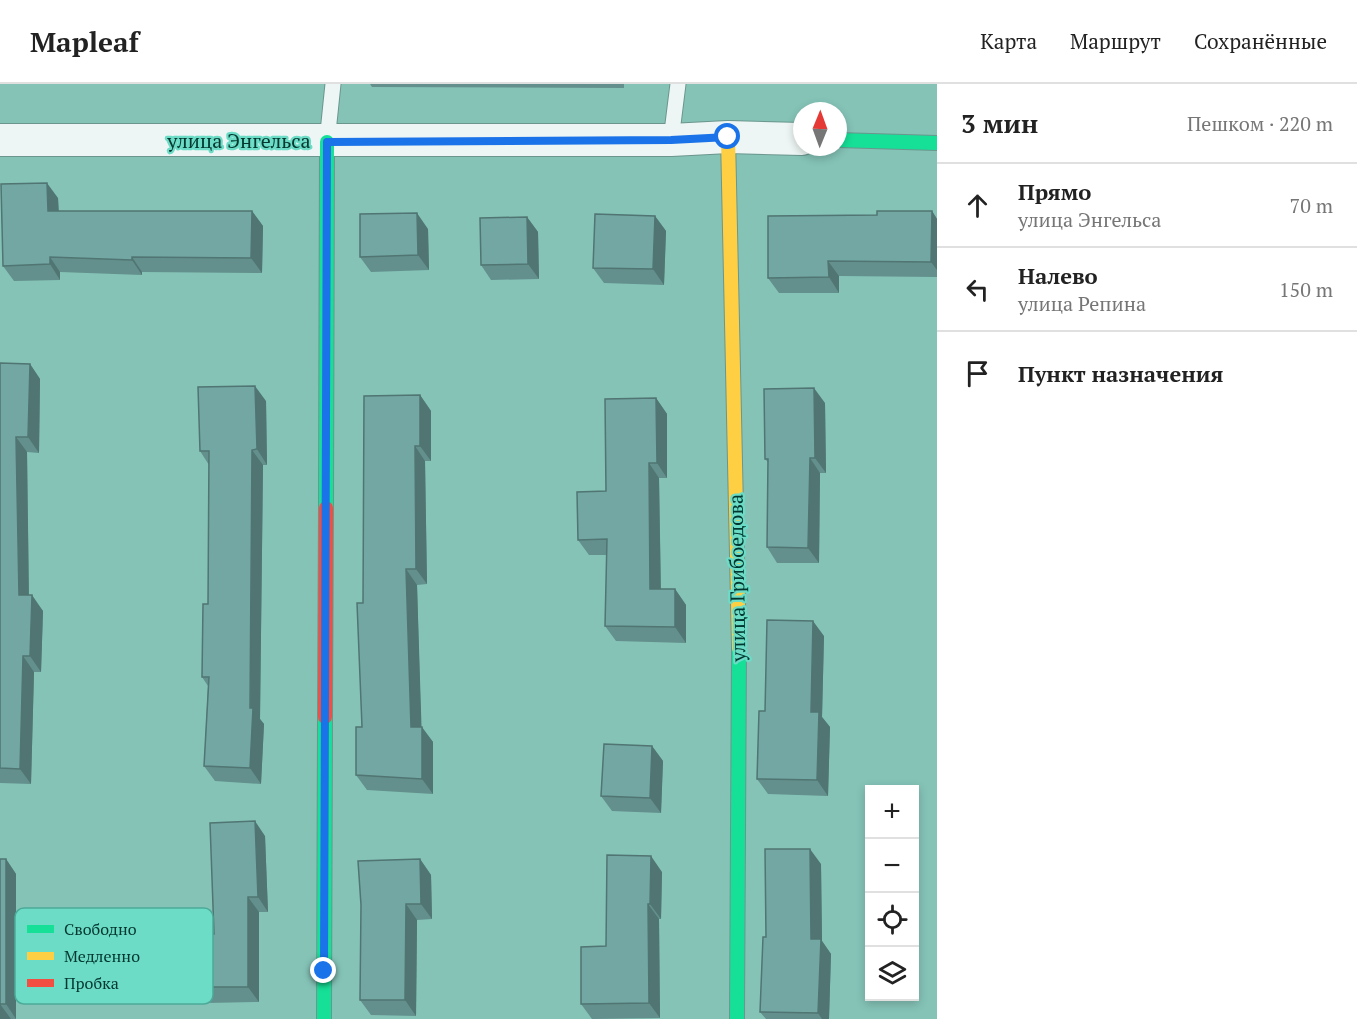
<!DOCTYPE html>
<html lang="ru">
<meta charset="utf-8">
<style>
body{margin:0;font-family:"PT Serif",serif;background:#f6f6f6;color:#222}
.controls{position:absolute;right:18px;bottom:18px;display:grid;overflow:hidden;border-radius:0px;box-shadow:0 3px 9px #0003}
.controls button{width:54px;height:54px;display:grid;place-items:center;padding:0;border:0;border-bottom:2px solid #e0e0e0;background:#fff;color:#222;font:30px sans-serif}
.compass{position:absolute;left:793px;top:18px;width:54px;height:54px;border-radius:50%;background:#fff;box-shadow:0 3px 9px #0003;rotate:1deg}
.stop{position:absolute;width:18px;height:18px;margin:-14px;border:4px solid #1a73e8;border-radius:50%;background:#fff}
.stop.end{background:#1a73e8;border-color:#fff;box-shadow:0 2px 6px #0008}
.list{margin:0;padding:0;list-style:none}
h2{display:flex;justify-content:space-between;align-items:center;height:78px;margin:0;padding:0 24px;font-size:26px}
h2 small{font-size:20px;font-weight:400;color:#767676}
.list li{display:grid;grid-template-columns:39px 1fr auto;gap:18px;align-items:center;box-sizing:border-box;height:84px;padding:0 24px;border-top:2px solid #e0e0e0}
.list b{display:block;font-size:22px;white-space:nowrap}
.list p{margin:0;font-size:20px;white-space:nowrap;color:#767676}
.list em{font-size:20px;font-style:normal;color:#767676}
.icon{flex:none;width:33px;height:33px;fill:none;stroke:currentColor;stroke-width:2;stroke-linecap:round;stroke-linejoin:round}
.map{position:relative;flex:none;width:937px;height:935px;overflow:hidden}
header{display:flex;align-items:center;gap:36px;box-sizing:border-box;height:84px;padding:0 30px;background:#fff;border-bottom:2px solid #e0e0e0}
header strong{font-size:28px}
nav{display:flex;gap:33px;margin-inline-start:auto;font-size:21px}
main{display:flex}
aside{flex:1;background:#fff}
.map>svg:first-child{display:block}
.lines{fill:none;stroke-linecap:round;stroke-linejoin:round}
.lane-casing{stroke:#6a968e;stroke-width:17}
.street-casing{stroke:#6a968e;stroke-width:34}
.fast-casing{stroke:#6a968e;stroke-width:16}
.slow-casing{stroke:#6a968e;stroke-width:16}
.jam-casing{stroke:#6a968e;stroke-width:16}
.lane{stroke:#edf6f4;stroke-width:15}
.street{stroke:#edf6f4;stroke-width:32}
.fast{stroke:#16e098;stroke-width:14}
.slow{stroke:#ffcf43;stroke-width:14}
.jam{stroke:#f24e42;stroke-width:14}
.wall{fill:#63908c}
.shaded-wall{fill:#507572}
.building{fill:#73a7a3;stroke:#507572;stroke-width:1.5}
.route{stroke:#1a73e8;stroke-width:8}
.labels{text-anchor:middle;stroke-width:4.5;stroke-linejoin:round;paint-order:stroke}
.street-label{font-size:20px;fill:#02372f;stroke:#6cdcc7}
.key{fill:#6cdcc7;stroke:#4caa99;stroke-width:1.5}
.key-label{font-size:16px;fill:#02372f}
</style>
<header>
<strong>Mapleaf</strong>
<nav><a>Карта</a><a>Маршрут</a><a>Сохранённые</a></nav>
</header>
<main>
<div class="map">
<svg width="937" height="935" viewBox="0 0 937 935">
<rect width="100%" height="100%" fill="#85c3b7"/>
<g class="lines">
<defs>
<g id="lane">
<path d="M671,56L678,0"/>
<path d="M327,58L333,0"/>
</g>
<path id="street" d="M0,56H671L728,53L802,55"/>
<g id="fast">
<path d="M838,56L937,59"/>
<path d="M326,424L327,58"/>
<path d="M324,935L325,633"/>
<path d="M737,935L739,564"/>
</g>
<path id="slow" d="M728,53L739,564"/>
<path id="jam" d="M325,633L326,424"/>
</defs>
<use href="#lane" class="lane-casing"/>
<use href="#street" class="street-casing"/>
<use href="#fast" class="fast-casing"/>
<use href="#slow" class="slow-casing"/>
<use href="#jam" class="jam-casing"/>
<use href="#lane" class="lane"/>
<use href="#street" class="street"/>
<use href="#fast" class="fast"/>
<use href="#slow" class="slow"/>
<use href="#jam" class="jam"/>
</g>
<g class="wall">
<path d="M370,0H624V4L372,3Z"/>
<path d="M58,114L59,127H252L263,142L262,189L142,188V191L60,188V196L14,197L3,182Z"/>
<path d="M932,127L937,135V193L839,192V209H779L768,194L877,131Z"/>
<path d="M655,132L666,147L664,201L604,199L593,184Z"/>
<path d="M527,133L538,148L539,195L491,196L481,181Z"/>
<path d="M428,145L429,186L371,188L360,173Z"/>
<path d="M0,279L30,280L40,295L39,369L27,368L29,511L43,527L41,588H34L31,700L0,699Z"/>
<path d="M420,311L431,327V377H425L427,500L417,501L421,643L433,658V710L367,706L356,691L362,643L363,519Z"/>
<path d="M656,314L667,330V394H659L661,505H675L686,521V559L616,557L605,542L607,471H589L578,456L606,407Z"/>
<path d="M266,317L267,381H263L260,635L264,640L261,700L215,697L204,682L208,602L202,593L208,520L209,381L200,367Z"/>
<path d="M825,319L826,389H820L819,479H777L767,463L768,378L765,375Z"/>
<path d="M824,552L822,633L830,643L828,712L768,710L757,695L765,627Z"/>
<path d="M652,662L663,677L661,729L612,727L601,712Z"/>
<path d="M265,752L268,828H259V918L206,919L195,903Z"/>
<path d="M6,775L16,790V935H0Z"/>
<path d="M420,775L431,791L432,835L417,836L416,932L371,931L360,916Z"/>
<path d="M821,780L822,857L831,870L829,935H766L760,928L766,853Z"/>
<path d="M662,788L661,835H659L660,934L592,935L581,920L606,862Z"/>
</g>
<g class="shaded-wall">
<path d="M47,99L58,114L59,142L48,127Z"/>
<path d="M252,127L263,142L262,189L251,174Z"/>
<path d="M932,127L937,135V186L931,178Z"/>
<path d="M417,129L428,145L429,186L418,171Z"/>
<path d="M655,132L666,147L664,201L653,185Z"/>
<path d="M527,133L538,148L539,195L528,180Z"/>
<path d="M50,173L60,188V196L50,180Z"/>
<path d="M132,173L142,188V191L132,176Z"/>
<path d="M828,177L839,192V209L829,193Z"/>
<path d="M30,280L40,295L39,369L28,353Z"/>
<path d="M255,302L266,317L267,381L257,365Z"/>
<path d="M814,304L825,319L826,389L815,374Z"/>
<path d="M420,311L431,327V377L420,362Z"/>
<path d="M656,314L667,330V394L657,379Z"/>
<path d="M16,353L27,368L29,526L19,511Z"/>
<path d="M415,362L425,377L427,500L416,485Z"/>
<path d="M252,366L263,381L260,635L264,640L261,700L250,684Z"/>
<path d="M810,374L820,389L819,479L808,464Z"/>
<path d="M649,379L659,394L661,521L650,505Z"/>
<path d="M406,485L417,501L422,658L411,643Z"/>
<path d="M675,505L686,521V559L675,543Z"/>
<path d="M32,511L43,527L41,588L30,572Z"/>
<path d="M813,537L824,552L822,633L830,643L828,712L817,696L811,628Z"/>
<path d="M23,572L34,588L31,700L20,685Z"/>
<path d="M422,643L433,658V710L422,695Z"/>
<path d="M652,662L663,677L661,729L650,714Z"/>
<path d="M255,737L265,752L268,828L258,813Z"/>
<path d="M810,765L821,780L822,857L831,870L829,935H822L818,929L811,855Z"/>
<path d="M651,772L662,788L661,835L650,820Z"/>
<path d="M6,775L16,790V935L6,920Z"/>
<path d="M420,775L431,791L432,835L421,820Z"/>
<path d="M248,813L259,828V918L248,903Z"/>
<path d="M406,820L417,836L416,932L405,916Z"/>
<path d="M648,820L659,835L660,934L649,919Z"/>
<path d="M0,920L11,935H1Z"/>
</g>
<g class="building">
<path d="M47,99L48,127H252L251,174L132,173V176L50,173V180L3,182L1,100Z"/>
<path d="M877,127H932L931,178L828,177L829,193L768,194V132L877,131Z"/>
<path d="M417,129L418,171L360,173V130Z"/>
<path d="M595,130L655,132L653,185L593,184Z"/>
<path d="M527,133L528,180L481,181L480,134Z"/>
<path d="M0,279L30,280L28,353H16L19,511H32L30,572H23L20,685L0,684Z"/>
<path d="M255,302L257,365L252,366L250,624H253L250,684L204,682L209,593H202L203,520H208L209,367H200L198,303Z"/>
<path d="M814,304L815,374H810L808,464L767,463L768,375H765L764,305Z"/>
<path d="M420,311V362H415L416,485H406L411,643H422V695L356,691V643H362L357,519H363L364,312Z"/>
<path d="M656,314L657,379H649L650,505H675V543L605,542L607,455L578,456L577,408L606,407L605,315Z"/>
<path d="M767,536L813,537L811,628H819L817,696L757,695L759,627H765Z"/>
<path d="M604,660L652,662L650,714L601,712Z"/>
<path d="M255,737L258,813H248V903H195V850H214L210,739Z"/>
<path d="M765,765H810L811,855H821L818,929L760,928L763,853H766Z"/>
<path d="M607,771L651,772L650,820H648L649,919L581,920V863L606,862Z"/>
<path d="M0,775H6V920H0L1,935H0Z"/>
<path d="M420,775L421,820H406L405,916H360L361,821L358,777Z"/>
</g>
<g class="lines">
<path class="route" d="M324,887L327,58L671,56L728,53"/>
</g>
<g class="labels">
<g class="street-label">
<text x="239" y="64">улица Энгельса</text>
<text transform="translate(737 494) rotate(-91)" y="7">улица Грибоедова</text>
</g>
</g>
<rect x="15" y="824" width="198" height="96" rx="9" class="key"/>
<rect x="27" y="841" width="27" height="8" fill="#16e098"/>
<rect x="27" y="868" width="27" height="8" fill="#ffcf43"/>
<rect x="27" y="895" width="27" height="8" fill="#f24e42"/>
<g class="key-label">
<text x="64" y="851">Свободно</text>
<text x="64" y="878">Медленно</text>
<text x="64" y="905">Пробка</text>
</g>
</svg>
<div class="controls">
<button>+</button>
<button>−</button>
<button><svg class="icon" aria-label="locate" viewBox="0 0 24 24"><circle cx="12" cy="12" r="6"/><path d="M12 2v4M12 18v4M2 12h4M18 12h4"/></svg></button>
<button><svg class="icon" aria-label="layers" viewBox="0 0 24 24"><path d="M12 4l9 5-9 5-9-5zM3 14l9 5 9-5"/></svg></button>
</div>
<svg class="compass" viewBox="-18 -18 36 36"><path d="M0-13l5 13h-10z" fill="#e53935"/><path d="M0 13l5-13h-10z" fill="#767676"/></svg>
<div class="stop" style="left:728px;top:53px"></div>
<div class="stop end" style="left:324px;top:887px"></div>
</div>
<aside>
<h2>3 мин<small>Пешком · 220 m</small></h2>
<ul class="list">
<li><svg class="icon" aria-label="ahead" viewBox="0 0 24 24"><path d="M12 20V5M6 11l6-6 6 6"/></svg><div><b>Прямо</b><p>улица Энгельса</p></div><em>70 m</em></li>
<li><svg class="icon" aria-label="left" viewBox="0 0 24 24"><path d="M17 20v-9H6M10 6l-5 5 5 5"/></svg><div><b>Налево</b><p>улица Репина</p></div><em>150 m</em></li>
<li><svg class="icon" aria-label="arrive" viewBox="0 0 24 24"><path d="M6 21V4h12l-3 4 3 4H6"/></svg><div><b>Пункт назначения</b></div></li>
</ul>
</aside>
</main>
